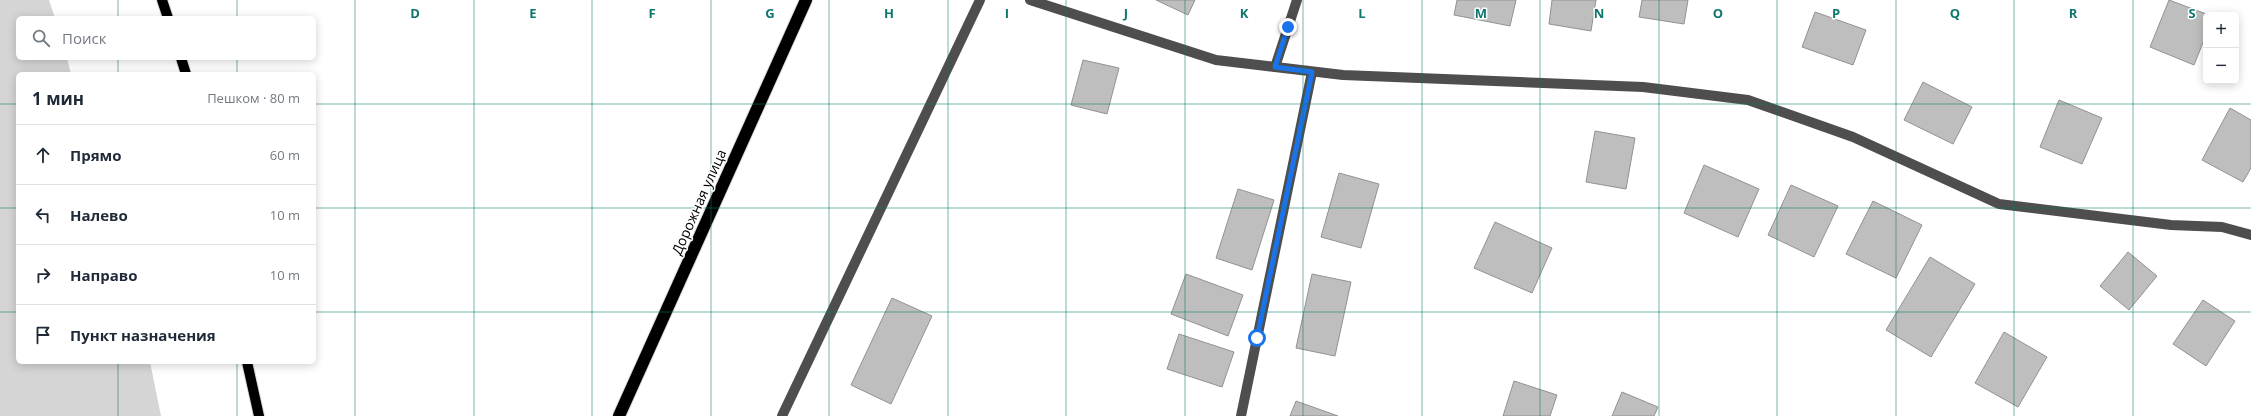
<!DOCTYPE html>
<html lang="ru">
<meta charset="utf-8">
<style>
body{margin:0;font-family:"Open Sans",sans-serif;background:#f2f2f3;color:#1f2937}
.controls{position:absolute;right:12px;top:12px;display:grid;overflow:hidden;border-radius:6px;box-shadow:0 2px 10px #0003}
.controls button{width:36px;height:36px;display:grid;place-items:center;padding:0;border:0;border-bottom:1px solid #e0e1e3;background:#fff;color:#1f2937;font:20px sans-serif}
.stop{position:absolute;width:12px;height:12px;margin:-9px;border:3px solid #1a73e8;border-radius:50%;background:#fff}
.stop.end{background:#1a73e8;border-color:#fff;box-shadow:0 1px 4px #0008}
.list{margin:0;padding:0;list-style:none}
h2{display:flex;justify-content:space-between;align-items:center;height:52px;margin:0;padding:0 16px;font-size:17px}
h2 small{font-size:13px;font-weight:400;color:#747a83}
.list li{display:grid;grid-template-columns:26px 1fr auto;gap:12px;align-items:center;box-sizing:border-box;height:60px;padding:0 16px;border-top:1px solid #e0e1e3}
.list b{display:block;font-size:15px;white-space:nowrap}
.list em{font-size:13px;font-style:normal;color:#747a83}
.icon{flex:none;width:22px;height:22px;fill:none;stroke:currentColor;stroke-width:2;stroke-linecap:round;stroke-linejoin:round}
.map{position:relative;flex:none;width:2251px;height:416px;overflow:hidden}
.search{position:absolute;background:#fff;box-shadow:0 2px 10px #0003;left:16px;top:16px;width:300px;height:44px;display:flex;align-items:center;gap:10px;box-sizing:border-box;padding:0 14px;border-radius:6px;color:#747a83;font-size:15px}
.panel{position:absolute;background:#fff;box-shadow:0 2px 10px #0003;left:16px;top:72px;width:300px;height:292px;border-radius:6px}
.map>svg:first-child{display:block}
.green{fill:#d5d5d5}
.building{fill:#bebebe;stroke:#929292}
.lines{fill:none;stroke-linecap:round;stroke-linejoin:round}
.major-casing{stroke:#dbdbdb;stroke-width:12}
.highway-casing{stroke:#dbdbdb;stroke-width:14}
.minor{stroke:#4e4e4e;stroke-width:10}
.major{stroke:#000;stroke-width:10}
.highway{stroke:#000;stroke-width:12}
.route{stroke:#1a73e8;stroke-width:5}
.grid{fill:none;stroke:#0f766e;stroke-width:1;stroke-opacity:0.55}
.labels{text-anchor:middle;stroke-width:3;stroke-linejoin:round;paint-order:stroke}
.street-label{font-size:14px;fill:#000;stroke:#fff}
.grid-label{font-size:13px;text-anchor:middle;font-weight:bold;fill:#0f766e;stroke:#fff;stroke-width:3;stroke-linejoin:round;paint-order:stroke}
</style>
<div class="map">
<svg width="2251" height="416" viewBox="0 0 2251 416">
<rect width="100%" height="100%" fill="#fff"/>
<path class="green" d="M0,0H49L55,18H18V58H67L71,74H18V362H150L161,416H0Z"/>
<g class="building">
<path d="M1156,0H1195L1188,15Z"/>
<path d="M1457,0H1516L1510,26L1454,15Z"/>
<path d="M1552,0H1596L1591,31L1549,24Z"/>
<path d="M1642,0H1688L1684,24L1639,17Z"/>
<path d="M2169,0L2209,15H2206V35L2194,65L2150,47Z"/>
<path d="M1815,12L1866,30L1853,65L1802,47Z"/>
<path d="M1083,60L1119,68L1107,114L1071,105Z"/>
<path d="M1923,82L1972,107L1953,144L1904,120Z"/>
<path d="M2059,100L2102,118L2082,164L2040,147Z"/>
<path d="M2230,108L2251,120V168L2243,182L2202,160Z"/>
<path d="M1595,131L1635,138L1626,189L1586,182Z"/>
<path d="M1704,165L1759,189L1738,237L1684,213Z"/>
<path d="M1339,173L1379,184L1361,248L1321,237Z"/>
<path d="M1791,185L1838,206L1814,257L1768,235Z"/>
<path d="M1238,189L1274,200L1252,270L1216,258Z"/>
<path d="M1873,201L1922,225L1896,278L1846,254Z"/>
<path d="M1495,222L1552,248L1532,293L1474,268Z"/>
<path d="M2128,252L2157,276L2129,310L2100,286Z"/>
<path d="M1930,257L1975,284L1931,357L1886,330Z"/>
<path d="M1186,274L1243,295L1228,336L1171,314Z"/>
<path d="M1312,274L1351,282L1335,356L1296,348Z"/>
<path d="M892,298L932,316L891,404L851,385Z"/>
<path d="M2203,300L2235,321L2206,366L2173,344Z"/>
<path d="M2004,332L2047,357L2018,407L1975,383Z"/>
<path d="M1179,334L1234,352L1222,387L1167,369Z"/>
<path d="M1514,381L1557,395L1550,416H1503Z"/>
<path d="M1622,392L1658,407L1654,416H1612Z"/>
<path d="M1296,401L1338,416H1290Z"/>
</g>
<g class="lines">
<defs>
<g id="major">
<path d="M162,0L168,18"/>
<path d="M181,58L186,74"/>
<path d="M247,362L259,416"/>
</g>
<path id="highway" d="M619,416L806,0"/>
</defs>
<use href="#major" class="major-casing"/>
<use href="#highway" class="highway-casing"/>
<g class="minor">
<path d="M1030,0L1216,60L1343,75L1643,87L1748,100L1853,137L1999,204L2171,225L2222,227L2251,235"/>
<path d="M1275,67L1297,0"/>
<path d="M782,416L980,0"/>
<path d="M1241,416L1312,72"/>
</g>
<use href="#major" class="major"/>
<use href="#highway" class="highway"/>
</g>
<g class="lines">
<path class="route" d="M1257,338L1312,72L1275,67L1288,27"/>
</g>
<path class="grid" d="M118,0V18M237,0V18M355,0V416M474,0V416M592,0V416M711,0V416M829,0V416M948,0V416M1066,0V416M1185,0V416M1303,0V416M1422,0V416M1540,0V416M1659,0V416M1777,0V416M1896,0V416M2014,0V416M2133,0V416M118,58V74M237,58V74M0,104H18M314,104H2251M0,208H18M314,208H2251M0,312H18M314,312H2251M118,362V416M237,362V416"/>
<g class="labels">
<g class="street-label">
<text transform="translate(699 202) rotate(-66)" y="5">Дорожная улица</text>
</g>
</g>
<g class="grid-label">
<text x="415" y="18">D</text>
<text x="533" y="18">E</text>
<text x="652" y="18">F</text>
<text x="770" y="18">G</text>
<text x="889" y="18">H</text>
<text x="1007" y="18">I</text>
<text x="1126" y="18">J</text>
<text x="1244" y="18">K</text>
<text x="1362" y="18">L</text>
<text x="1481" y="18">M</text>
<text x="1599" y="18">N</text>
<text x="1718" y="18">O</text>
<text x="1836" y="18">P</text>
<text x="1955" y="18">Q</text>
<text x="2073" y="18">R</text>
<text x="2192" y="18">S</text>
</g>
</svg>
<div class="controls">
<button>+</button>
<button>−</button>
</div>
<div class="stop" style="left:1257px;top:338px"></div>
<div class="stop end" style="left:1288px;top:27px"></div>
<div class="search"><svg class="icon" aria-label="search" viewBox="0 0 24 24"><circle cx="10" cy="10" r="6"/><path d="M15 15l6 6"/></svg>Поиск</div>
<section class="panel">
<h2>1 мин<small>Пешком · 80 m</small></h2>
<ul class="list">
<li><svg class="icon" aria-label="ahead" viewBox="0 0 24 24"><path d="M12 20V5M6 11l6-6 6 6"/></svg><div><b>Прямо</b></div><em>60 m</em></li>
<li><svg class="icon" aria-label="left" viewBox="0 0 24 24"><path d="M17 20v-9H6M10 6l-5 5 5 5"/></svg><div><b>Налево</b></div><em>10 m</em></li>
<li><svg class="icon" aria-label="right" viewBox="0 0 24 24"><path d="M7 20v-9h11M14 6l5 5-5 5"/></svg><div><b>Направо</b></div><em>10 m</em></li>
<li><svg class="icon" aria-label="arrive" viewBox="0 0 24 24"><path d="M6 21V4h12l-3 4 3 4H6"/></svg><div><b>Пункт назначения</b></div></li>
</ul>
</section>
</div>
